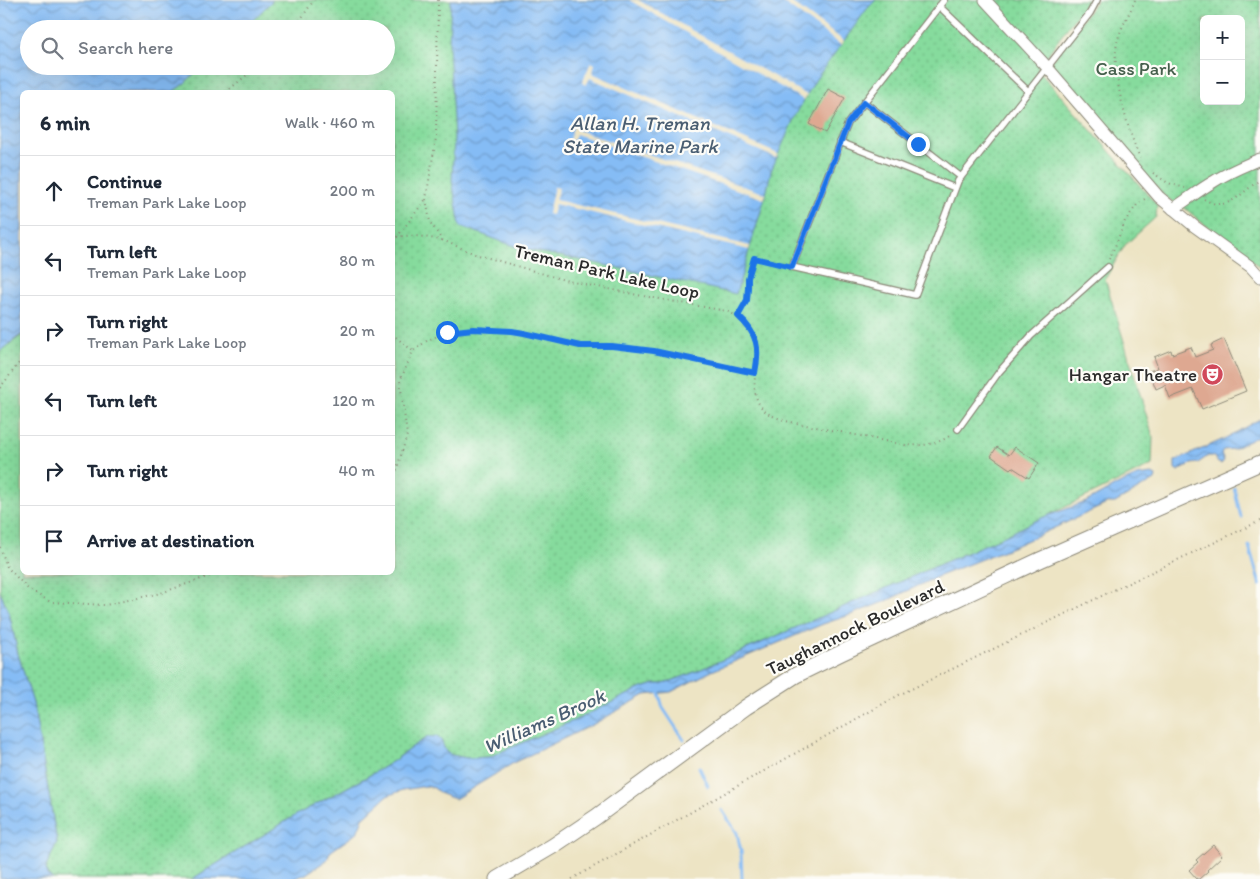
<!DOCTYPE html>
<meta charset="utf-8">
<style>
body{margin:0;font-family:Itim,sans-serif;background:#f6f6f7;color:#1f2937}
.controls{position:absolute;right:15px;top:15px;display:grid;overflow:hidden;border-radius:8px;box-shadow:0 5px 20px #0002}
.controls button{width:45px;height:45px;display:grid;place-items:center;padding:0;border:0;border-bottom:1px solid #e0e1e3;background:#fff;color:#1f2937;font:25px sans-serif}
.stop{position:absolute;width:15px;height:15px;margin:-11px;border:4px solid #1a73e8;border-radius:50%;background:#fff}
.stop.end{background:#1a73e8;border-color:#fff;box-shadow:0 1px 5px #0008}
.list{margin:0;padding:0;list-style:none}
h2{display:flex;justify-content:space-between;align-items:center;height:65px;margin:0;padding:0 20px;font-size:21px}
h2 small{font-size:16px;font-weight:400;color:#747a83}
.list li{display:grid;grid-template-columns:32px 1fr auto;gap:15px;align-items:center;box-sizing:border-box;height:70px;padding:0 20px;border-top:1px solid #e0e1e3}
.list b{display:block;font-size:19px;white-space:nowrap}
.list p{margin:0;font-size:16px;white-space:nowrap;color:#747a83}
.list em{font-size:16px;font-style:normal;color:#747a83}
.icon{flex:none;width:28px;height:28px;fill:none;stroke:currentColor;stroke-width:2;stroke-linecap:round;stroke-linejoin:round}
.map{position:relative;flex:none;width:1260px;height:879px;overflow:hidden}
.search{position:absolute;background:#fff;box-shadow:0 5px 20px #0002;left:20px;top:20px;width:375px;height:55px;display:flex;align-items:center;gap:12px;box-sizing:border-box;padding:0 18px;border-radius:28px;color:#747a83;font-size:19px}
.panel{position:absolute;background:#fff;box-shadow:0 5px 20px #0002;left:20px;top:90px;width:375px;height:485px;border-radius:8px}
.map>svg:first-child{display:block}
.park{fill:url(#park-dots);stroke:#588364;fill-rule:evenodd}
.water{fill:url(#water-waves);stroke:#587490}
.pier{fill:#ede4c4}
.lines{fill:none;stroke-linecap:round;stroke-linejoin:round}
.stream{stroke:#85bcf5;stroke-width:3}
.building{fill:#dea891}
.lane-casing{stroke:#8c8878;stroke-width:8}
.street-casing{stroke:#8c8878;stroke-width:13}
.secondary-casing{stroke:#8c8878;stroke-width:17}
.path{stroke:#8c8878;stroke-width:2;stroke-dasharray:1 4;stroke-linecap:butt}
.lane{stroke:#fff;stroke-width:5.5}
.street{stroke:#fff;stroke-width:11}
.secondary{stroke:#fff;stroke-width:15}
.route{stroke:#1a73e8;stroke-width:6}
.labels{text-anchor:middle;stroke-width:4.5;stroke-linejoin:round;paint-order:stroke}
.park-label{font-size:19px;fill:#46604d;stroke:#fdfcf7}
.street-label{font-size:19px;fill:#2b2b2b;stroke:#fdfcf7}
.poi-label{font-size:19px;fill:#2b2b2b;stroke:#fdfcf7;text-anchor:end}
.water-label{font-size:20px;font-style:italic;fill:#4a5e72;stroke:#fdfcf7}
</style>
<div class="map">
<svg width="1260" height="879" viewBox="0 0 1260 879">
<defs>
<pattern id="park-dots" width="8" height="8" patternUnits="userSpaceOnUse" patternTransform="scale(1.25)"><rect width="8" height="8" fill="#86db9d"/><path d="M2 2h.1M6 6h.1" fill="none" stroke="#74bc87" stroke-width="1.8" stroke-linecap="round"/></pattern>
<pattern id="water-waves" width="16" height="10" patternUnits="userSpaceOnUse" patternTransform="scale(1.25)"><rect width="16" height="10" fill="#85bcf5"/><path d="M0 5q4-4 8 0t8 0" fill="none" stroke="#6d99c7"/></pattern>
</defs>
<rect width="100%" height="100%" fill="#fdfcf7"/>
<filter id="ink" filterUnits="userSpaceOnUse"><feTurbulence type="fractalNoise" baseFrequency=".02" numOctaves="2"/><feDisplacementMap in="SourceGraphic" scale="10" xChannelSelector="R" yChannelSelector="G"/><feConvolveMatrix kernelMatrix="1 2 1 2 8 2 1 2 1" color-interpolation-filters="sRGB"/></filter>
<filter id="wash" filterUnits="userSpaceOnUse"><feTurbulence type="fractalNoise" baseFrequency=".0096" numOctaves="4" result="noise"/><feDisplacementMap in="SourceGraphic" scale="20" xChannelSelector="R" yChannelSelector="G"/><feGaussianBlur stdDeviation="1.12" result="paint"/><feColorMatrix in="noise" values="0 0 0 0 0 0 0 0 0 0 0 0 0 0 0 0 0 1.4 0 .05"/><feComposite in="paint" operator="in"/></filter>
<g filter="url(#wash)">
<rect width="100%" height="100%" fill="#ede4c4"/>
<g class="park">
<path d="M273,0H1088L1037,69L1157,205L1156,217L1125,245L1105,279L1153,437L1152,465L1007,535L690,674L663,684H655L639,689L580,718L489,757L467,758L452,755L446,752L428,737L416,744L395,760L372,774L296,815L192,879H53L47,875L46,867L57,842L46,777L33,704L18,654L9,612L0,592V351L22,335V572H392V92H172L184,83L202,66H386V29H244Z"/>
<path d="M1097,0H1260V268L1238,247L1201,222L1186,209L1165,197L1047,67ZM1204,19H1241V101H1204Z"/>
</g>
<g class="water">
<path d="M0,0H273L244,29H29V66H202L184,84L172,92H22V334L0,351Z"/>
<path d="M451,0H876L867,9L816,79L795,116L771,171L766,194L736,294L596,263L519,248L460,226L452,180L454,138L449,45Z"/>
<path d="M1260,419V435L1233,449L1223,450L1221,453L1224,461L1221,464L1218,463L1213,456H1208L1198,463L1191,464L1178,471L1176,470L1175,468V461L1224,439Z"/>
<path d="M1152,474L1156,476L1155,480L1115,503H1109L1017,545L939,576L886,601L850,615L823,624L712,671L671,692L645,695L594,724L515,762L455,799L441,794L434,788L426,786L403,790L387,796L363,818L357,833L330,852L327,860L306,874L293,879H192L296,815L372,774L395,760L416,744L428,737L436,736L441,740L446,752L452,755L467,758L489,757L580,718L639,689L655,684H663L690,674L1007,535L1041,518L1086,502L1119,484L1137,476Z"/>
<path d="M0,592L9,612L18,654L33,703L46,777L57,842L46,867L47,875L53,879H0Z"/>
</g>
<g class="pier">
<path d="M629,0H638L807,95L804,100Z"/>
<path d="M780,0H788L844,41L841,45Z"/>
<path d="M591,62L595,64L592,73L778,154L776,158L590,78L586,85L582,83Z"/>
<path d="M575,122L579,123L577,130L766,194L764,199L576,134L573,141L569,140Z"/>
<path d="M554,187L559,188L556,200L750,246L749,250L555,204L552,215L548,214Z"/>
</g>
<g class="lines">
<g class="stream">
<path d="M1234,488L1241,517"/>
<path d="M1249,546L1260,585"/>
<path d="M658,690L663,708L684,740"/>
<path d="M699,767L708,786"/>
<path d="M722,810L737,833L741,851L742,879"/>
</g>
</g>
<g id="blocks">
<g class="building">
<path d="M828,89L845,98L825,133L809,124Z"/>
<path d="M1224,339L1246,391L1202,409L1193,389L1170,398L1165,385L1156,389L1149,371L1158,368L1154,357L1171,350L1172,354L1191,347L1195,357L1213,350L1211,345Z"/>
<path d="M997,447L1009,455L1015,447L1039,463L1029,478L1012,467L1010,469L991,456Z"/>
<path d="M1213,845L1222,856L1207,870L1208,871L1199,879H1197L1189,870L1198,862L1196,860Z"/>
</g>
</g>
</g>
<g filter="url(#ink)">
<use href="#blocks" fill-opacity="0" stroke="#8c8878" stroke-width="1"/>
<g class="lines">
<defs>
<g id="lane">
<path d="M944,0L848,123L792,267L915,295L958,181L1064,46L1090,13L1097,0"/>
<path d="M939,6L1028,91"/>
<path d="M864,102L961,177"/>
<path d="M840,142L955,188"/>
<path d="M958,429L999,372L1031,336L1108,267"/>
</g>
<g id="street">
<path d="M985,0L1047,67L1159,197L1194,226L1251,267L1260,277"/>
<path d="M1173,209C1187,200 1199,190 1213,182C1228,172 1244,166 1260,159"/>
</g>
<path id="secondary" d="M497,879L553,846L596,817L746,707L796,675L841,653L1040,560L1260,463"/>
</defs>
<use href="#lane" class="lane-casing"/>
<use href="#street" class="street-casing"/>
<use href="#secondary" class="secondary-casing"/>
<g class="path">
<path d="M438,0L436,138L426,199L430,222L442,240L475,254L568,281L643,296L726,311C786,335 735,384 765,411C770,416 779,418 786,421L905,445C922,446 938,445 952,434"/>
<path d="M1135,0C1130,13 1122,25 1118,39C1109,68 1128,131 1140,158"/>
<path d="M294,29L314,0"/>
<path d="M226,92L258,66"/>
<path d="M1153,173L1168,183L1185,188"/>
<path d="M1204,199C1228,214 1241,192 1260,180"/>
<path d="M397,237L426,199"/>
<path d="M392,239C407,232 427,238 442,240"/>
<path d="M1109,259L1116,244L1125,221L1137,205L1146,198"/>
<path d="M738,316L747,300L748,289L747,278L754,258L785,265"/>
<path d="M392,334L413,351"/>
<path d="M0,388L22,359"/>
<path d="M392,479L396,472L407,435L400,381L413,351L428,340L447,332L473,329L512,331L524,333L580,347L612,346L654,351L755,373"/>
<path d="M0,547L7,567L29,590L51,602L105,605L161,593L221,572"/>
<path d="M572,879L899,695L1118,588L1260,521"/>
</g>
<use href="#lane" class="lane"/>
<use href="#street" class="street"/>
<use href="#secondary" class="secondary"/>
</g>
</g>
<g class="lines" filter="url(#ink)">
<path class="route" d="M447,332L473,329L512,331L524,333L580,346H612L654,351L755,373C760,348 758,334 738,316L747,300L748,288V278L754,258L792,267L848,123L864,102L918,144"/>
</g>
<defs>
<symbol id="theatre-disc" viewBox="-11 -11 22 22"><circle r="9.5" fill="#d1495b" stroke="#fdfcf7"/><path d="M-5-5.5Q0-4 5-5.5V0Q5 5 0 6Q-5 5-5 0ZM-3.3-2.5H-1v1.5H-3.3ZM1-2.5H3.3v1.5H1ZM-2.8 1Q0 5.5 2.8 1Z" fill="#fff"/></symbol>
</defs>
<g fill-rule="evenodd">
<use href="#theatre-disc" x="1200" y="362" width="25" height="25"/>
</g>
<g class="labels">
<g class="park-label">
<text x="1136" y="75">Cass Park</text>
</g>
<g class="street-label">
<text transform="translate(607 271) rotate(13)" y="7">Treman Park Lake Loop</text>
<text transform="translate(855 627) rotate(-26)" y="7">Taughannock Boulevard</text>
</g>
<g class="poi-label">
<text x="1197" y="381">Hangar Theatre</text>
</g>
<g class="water-label">
<text x="640" y="130">Allan H. Treman<tspan x="640" dy="23">State Marine Park</tspan></text>
<text transform="translate(544 721) rotate(-24)" y="7">Williams Brook</text>
</g>
</g>
</svg>
<div class="controls">
<button>+</button>
<button>−</button>
</div>
<div class="stop" style="left:447px;top:332px"></div>
<div class="stop end" style="left:918px;top:144px"></div>
<div class="search"><svg class="icon" aria-label="search" viewBox="0 0 24 24"><circle cx="10" cy="10" r="6"/><path d="M15 15l6 6"/></svg>Search here</div>
<section class="panel">
<h2>6 min<small>Walk · 460 m</small></h2>
<ul class="list">
<li><svg class="icon" aria-label="ahead" viewBox="0 0 24 24"><path d="M12 20V5M6 11l6-6 6 6"/></svg><div><b>Continue</b><p>Treman Park Lake Loop</p></div><em>200 m</em></li>
<li><svg class="icon" aria-label="left" viewBox="0 0 24 24"><path d="M17 20v-9H6M10 6l-5 5 5 5"/></svg><div><b>Turn left</b><p>Treman Park Lake Loop</p></div><em>80 m</em></li>
<li><svg class="icon" aria-label="right" viewBox="0 0 24 24"><path d="M7 20v-9h11M14 6l5 5-5 5"/></svg><div><b>Turn right</b><p>Treman Park Lake Loop</p></div><em>20 m</em></li>
<li><svg class="icon" aria-label="left" viewBox="0 0 24 24"><path d="M17 20v-9H6M10 6l-5 5 5 5"/></svg><div><b>Turn left</b></div><em>120 m</em></li>
<li><svg class="icon" aria-label="right" viewBox="0 0 24 24"><path d="M7 20v-9h11M14 6l5 5-5 5"/></svg><div><b>Turn right</b></div><em>40 m</em></li>
<li><svg class="icon" aria-label="arrive" viewBox="0 0 24 24"><path d="M6 21V4h12l-3 4 3 4H6"/></svg><div><b>Arrive at destination</b></div></li>
</ul>
</section>
</div>
